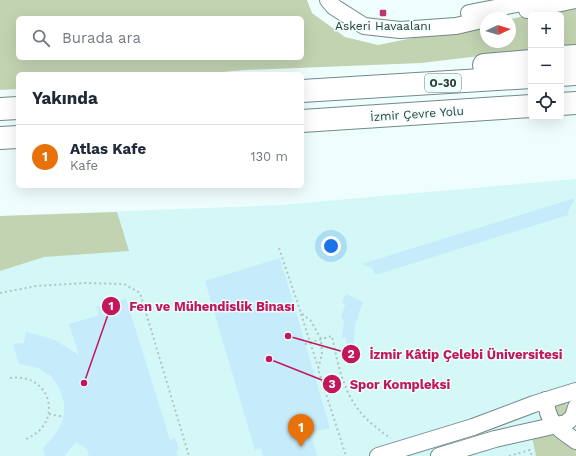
<!DOCTYPE html>
<html lang="tr">
<meta charset="utf-8">
<style>
body{margin:0;font-family:"Work Sans",sans-serif;background:#f6f6f7;color:#1f2937}
.controls{position:absolute;right:12px;top:12px;display:grid;overflow:hidden;border-radius:6px;box-shadow:0 4px 16px #0002}
.controls button{width:36px;height:36px;display:grid;place-items:center;padding:0;border:0;border-bottom:1px solid #e0e1e3;background:#fff;color:#1f2937;font:20px sans-serif}
.compass{position:absolute;left:480px;top:12px;width:36px;height:36px;border-radius:50%;background:#fff;box-shadow:0 4px 16px #0002;rotate:86deg}
.you{position:absolute;left:331px;top:246px;width:14px;height:14px;margin:-10px;border:3px solid #fff;border-radius:50%;background:#1a73e8;box-shadow:0 0 0 6px #1a73e833}
.badge{display:grid;place-items:center;width:26px;height:26px;border-radius:50%;background:#bc3575;color:#fff;font-size:13px;font-weight:700}
.pin{position:absolute;translate:-50% -33px;filter:drop-shadow(0 1px 2px #0008)}
.pin::after{content:'';position:absolute;top:21px;width:14px;height:12px;background:inherit;clip-path:polygon(0 0,100% 0,50% 100%)}
.list{margin:0;padding:0;list-style:none}
h2{display:flex;justify-content:space-between;align-items:center;height:52px;margin:0;padding:0 16px;font-size:17px}
h2 small{font-size:13px;font-weight:400;color:#747a83}
.list li{display:grid;grid-template-columns:26px 1fr auto;gap:12px;align-items:center;box-sizing:border-box;height:64px;padding:0 16px;border-top:1px solid #e0e1e3}
.list b{display:block;font-size:15px;white-space:nowrap}
.list p{margin:0;font-size:13px;white-space:nowrap;color:#747a83}
.list em{font-size:13px;font-style:normal;color:#747a83}
.icon{flex:none;width:22px;height:22px;fill:none;stroke:currentColor;stroke-width:2;stroke-linecap:round;stroke-linejoin:round}
.map{position:relative;flex:none;width:576px;height:456px;overflow:hidden}
.search{position:absolute;background:#fff;box-shadow:0 4px 16px #0002;left:16px;top:16px;width:288px;height:44px;display:flex;align-items:center;gap:10px;box-sizing:border-box;padding:0 14px;border-radius:6px;color:#747a83;font-size:15px}
.panel{position:absolute;background:#fff;box-shadow:0 4px 16px #0002;left:16px;top:72px;width:288px;height:116px;border-radius:6px}
.map>svg:first-child{display:block}
.built{fill:#d3f8f7}
.green{fill:#c2d3b2;fill-rule:evenodd}
.building{fill:#c6ebfb}
.lines{fill:none;stroke-linecap:round;stroke-linejoin:round}
.minor-casing{stroke:#728a89;stroke-width:18}
.highway-casing{stroke:#728a89;stroke-width:24}
.path{stroke:#b4c3c2;stroke-width:2;stroke-dasharray:2 3;stroke-linecap:butt}
.minor{stroke:#fff;stroke-width:16}
.highway{stroke:#fff;stroke-width:22}
.poi-dot{fill:#bc3575;stroke:#eefefd;stroke-width:1.5}
.labels{text-anchor:middle;stroke-width:3;stroke-linejoin:round;paint-order:stroke}
.shield{fill:#eefefd;stroke:#687574;stroke-width:1}
.shield-label{font-size:11px;font-weight:bold;fill:#2f3a39}
.poi-label{font-size:12px;fill:#2f3a39;stroke:#eefefd}
.street-label{font-size:12px;fill:#2f3a39;stroke:#eefefd}
.leader{fill:none;stroke:#c2185b;stroke-width:1.5}
.callout-dot{fill:#c2185b;stroke:#eefefd;stroke-width:1.5}
.mark-label{font-size:12px;text-anchor:middle;font-weight:bold;fill:#fff}
.callout-label{font-size:13px;text-anchor:middle;font-weight:bold;fill:#c2185b;stroke:#eefefd;stroke-width:3;stroke-linejoin:round;paint-order:stroke}
</style>
<div class="map">
<svg width="576" height="456" viewBox="0 0 576 456">
<rect width="100%" height="100%" fill="#eefefd"/>
<path class="built" d="M576,179V456H0V216L281,205Z"/>
<g class="green">
<path d="M0,0H307L312,13L345,37L378,45L486,23V42H510V19L576,6V44L561,46V15H531V50L421,63L245,70L200,74H18V89L0,90ZM18,18H302V58H18Z"/>
<path d="M117,212L129,251L44,257L0,271V216Z"/>
<circle cx="561" cy="409" r="7"/>
<path d="M554,434L576,448V456H536L532,437Z"/>
</g>
<g class="building">
<path d="M575,198L568,212V215L375,275L372,268L362,264Z"/>
<path d="M280,258L330,428L310,433L317,456H263L261,448L255,450L205,281Z"/>
<path d="M346,294L363,302L355,325L354,341L357,357L347,359L346,338H342L344,320L341,318L345,305L342,302Z"/>
<path d="M126,299L170,440L175,438L179,450L176,451L177,456H89L87,449L76,442L64,456H45L43,449L59,429L64,417V403L60,389L51,376L38,368L19,364L13,344L24,343L26,332L55,340L79,355L69,324L99,315L96,307Z"/>
</g>
<g class="lines">
<defs>
<g id="minor">
<path d="M328,0L334,7L364,26L400,30L456,26L486,19"/>
<path d="M527,10L575,0"/>
<path d="M469,13L538,0"/>
<path d="M546,400C547,423 558,428 576,441"/>
<path d="M378,456L473,427L534,404L576,391"/>
<path d="M439,456L495,439L566,423L573,417L576,407"/>
</g>
<g id="highway">
<path d="M561,57L576,56"/>
<path d="M484,65L531,61"/>
<path d="M561,75L576,74"/>
<path d="M302,91L531,77"/>
<path d="M561,104L576,103"/>
<path d="M0,109L18,108"/>
<path d="M302,121L531,106"/>
<path d="M0,138L18,137"/>
</g>
</defs>
<use href="#minor" class="minor-casing"/>
<use href="#highway" class="highway-casing"/>
<g class="path">
<path d="M279,248L301,313L311,321L321,339L322,354L318,369L346,456"/>
<path d="M0,293L36,286L86,283L124,284L140,293L189,456"/>
<path d="M301,314L318,367"/>
<path d="M305,344L332,336C339,371 346,405 376,427C381,431 386,436 391,438"/>
<path d="M10,378C51,372 65,423 26,439"/>
<path d="M49,414L64,417"/>
<path d="M509,456L530,450L532,456"/>
</g>
<use href="#minor" class="minor"/>
<use href="#highway" class="highway"/>
</g>
<rect class="poi-dot" x="379" y="9" width="8" height="8" rx="2"/>
<g class="labels">
<rect class="shield" x="425" y="74" width="36" height="18" rx="3"/>
<g class="shield-label">
<text x="443" y="87">O-30</text>
</g>
<g class="poi-label">
<text x="383" y="30">Askeri Havaalanı</text>
</g>
<g class="street-label">
<text transform="translate(417 114) rotate(-4)" y="4">İzmir Çevre Yolu</text>
</g>
</g>
<path class="leader" d="M84 383L111 306M288 336L351 354M269 359L332 384"/>
<g class="callout-dot">
<circle cx="84" cy="383" r="4"/>
<circle cx="288" cy="336" r="4"/>
<circle cx="269" cy="359" r="4"/>
<circle cx="111" cy="306" r="10"/>
<circle cx="351" cy="354" r="10"/>
<circle cx="332" cy="384" r="10"/>
</g>
<g class="mark-label">
<text x="111" y="310">1</text>
<text x="351" y="358">2</text>
<text x="332" y="388">3</text>
</g>
<g class="callout-label">
<text x="212" y="311">Fen ve Mühendislik Binası</text>
<text x="466" y="359">İzmir Kâtip Çelebi Üniversitesi</text>
<text x="400" y="389">Spor Kompleksi</text>
</g>
</svg>
<div class="controls">
<button>+</button>
<button>−</button>
<button><svg class="icon" aria-label="locate" viewBox="0 0 24 24"><circle cx="12" cy="12" r="6"/><path d="M12 2v4M12 18v4M2 12h4M18 12h4"/></svg></button>
</div>
<svg class="compass" viewBox="-18 -18 36 36"><path d="M0-13l5 13h-10z" fill="#e53935"/><path d="M0 13l5-13h-10z" fill="#747a83"/></svg>
<div class="you"></div>
<div class="pin badge" style="left:301px;top:447px;background:#e8710a">1</div>
<div class="search"><svg class="icon" aria-label="search" viewBox="0 0 24 24"><circle cx="10" cy="10" r="6"/><path d="M15 15l6 6"/></svg>Burada ara</div>
<section class="panel">
<h2>Yakında<small></small></h2>
<ul class="list">
<li><span class="badge" style="background:#e8710a">1</span><div><b>Atlas Kafe</b><p>Kafe</p></div><em>130 m</em></li>
</ul>
</section>
</div>
